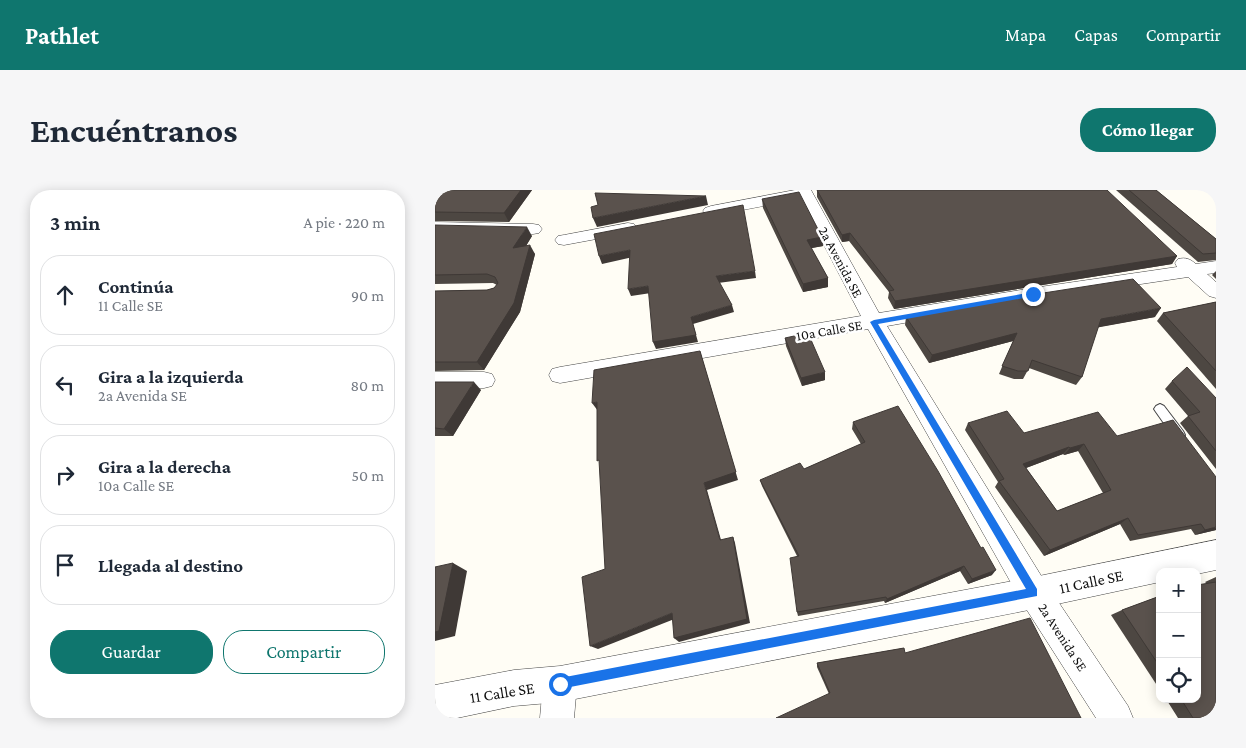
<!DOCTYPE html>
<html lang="es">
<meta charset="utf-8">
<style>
body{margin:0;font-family:"Crimson Pro",serif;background:#f6f6f7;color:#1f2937}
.controls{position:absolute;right:15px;bottom:15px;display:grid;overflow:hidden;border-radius:10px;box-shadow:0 2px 12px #0003}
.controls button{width:45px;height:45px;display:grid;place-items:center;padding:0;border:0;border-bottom:1px solid #e0e1e3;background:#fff;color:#1f2937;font:25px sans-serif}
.stop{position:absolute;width:15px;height:15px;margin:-11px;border:4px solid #1a73e8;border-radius:50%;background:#fff}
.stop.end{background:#1a73e8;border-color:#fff;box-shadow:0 1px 5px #0008}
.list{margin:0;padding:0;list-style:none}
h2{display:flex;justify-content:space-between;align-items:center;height:65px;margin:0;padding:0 20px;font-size:21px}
h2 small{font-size:16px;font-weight:400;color:#747a83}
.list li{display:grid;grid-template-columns:32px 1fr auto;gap:15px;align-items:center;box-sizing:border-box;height:80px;margin:0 10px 10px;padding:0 10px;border:1px solid #e0e1e3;border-radius:20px}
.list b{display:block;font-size:19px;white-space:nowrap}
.list p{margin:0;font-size:16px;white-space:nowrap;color:#747a83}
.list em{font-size:16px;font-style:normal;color:#747a83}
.actions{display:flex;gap:10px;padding:15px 20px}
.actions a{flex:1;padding:11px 0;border:1px solid #0f766e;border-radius:20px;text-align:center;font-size:18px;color:#0f766e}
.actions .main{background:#0f766e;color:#fff}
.icon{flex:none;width:28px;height:28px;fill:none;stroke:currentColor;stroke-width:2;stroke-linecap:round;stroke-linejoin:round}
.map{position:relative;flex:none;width:781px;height:528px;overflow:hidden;border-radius:20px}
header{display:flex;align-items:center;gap:30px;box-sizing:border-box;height:70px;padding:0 25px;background:#0f766e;color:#fff}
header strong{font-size:24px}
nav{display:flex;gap:28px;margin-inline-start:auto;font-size:18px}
.intro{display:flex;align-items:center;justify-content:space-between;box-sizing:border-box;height:120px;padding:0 30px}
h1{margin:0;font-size:35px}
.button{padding:12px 22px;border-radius:20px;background:#0f766e;color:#fff;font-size:18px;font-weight:700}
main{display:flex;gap:30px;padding:0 30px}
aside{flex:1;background:#fff;border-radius:20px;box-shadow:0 2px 12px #0003}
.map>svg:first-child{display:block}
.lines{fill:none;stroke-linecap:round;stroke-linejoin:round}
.service-casing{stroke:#444;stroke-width:2}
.minor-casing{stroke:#444;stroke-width:1}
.tertiary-casing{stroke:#444;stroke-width:1}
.service{fill:#fff;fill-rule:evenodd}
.minor{fill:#fff;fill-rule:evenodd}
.tertiary{fill:#fff;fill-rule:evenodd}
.wall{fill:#4d4742;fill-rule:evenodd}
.shaded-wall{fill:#3f3936}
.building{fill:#5a524d;stroke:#3f3936;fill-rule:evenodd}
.route{fill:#1a73e8}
.labels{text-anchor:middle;stroke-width:5;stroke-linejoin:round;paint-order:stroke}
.street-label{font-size:14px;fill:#111;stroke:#fff}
.near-street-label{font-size:16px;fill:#111;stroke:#fff}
</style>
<header>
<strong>Pathlet</strong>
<nav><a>Mapa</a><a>Capas</a><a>Compartir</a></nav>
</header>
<div class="intro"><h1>Encuéntranos</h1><a class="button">Cómo llegar</a></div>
<main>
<aside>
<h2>3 min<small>A pie · 220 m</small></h2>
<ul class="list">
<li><svg class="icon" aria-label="ahead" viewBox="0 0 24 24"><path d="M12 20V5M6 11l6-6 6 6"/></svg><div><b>Continúa</b><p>11 Calle SE</p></div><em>90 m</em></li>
<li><svg class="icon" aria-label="left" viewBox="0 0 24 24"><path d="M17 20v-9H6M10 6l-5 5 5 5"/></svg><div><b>Gira a la izquierda</b><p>2a Avenida SE</p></div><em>80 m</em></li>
<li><svg class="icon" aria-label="right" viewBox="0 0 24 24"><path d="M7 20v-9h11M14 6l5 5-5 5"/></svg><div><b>Gira a la derecha</b><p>10a Calle SE</p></div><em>50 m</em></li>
<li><svg class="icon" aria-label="arrive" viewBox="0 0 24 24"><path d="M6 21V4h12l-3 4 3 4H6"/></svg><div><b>Llegada al destino</b></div></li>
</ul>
<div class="actions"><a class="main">Guardar</a><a>Compartir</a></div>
</aside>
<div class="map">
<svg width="781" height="528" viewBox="0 0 781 528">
<rect width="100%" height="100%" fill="#fffdf5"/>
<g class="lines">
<defs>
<path id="service" d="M725,214L729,216L748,241L750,245L748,249H740L721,222L719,219L721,216Z"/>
<g id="minor">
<path d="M360,0H376L444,123L598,98L742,77L740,73L743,69C751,67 755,69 761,74L781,71V83L772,84L781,92V108L774,106L753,87L598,110L452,136L610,392L693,516L698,528H661L588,414L433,139L125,193L117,191L114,185L117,179L125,177L426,126L365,9L276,26L270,24L268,21L270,18L276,16Z"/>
<path d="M0,32L98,34L104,35L107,39L104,43L98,44L0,42Z"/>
<path d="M193,33L199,34L202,38L199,42L129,55L123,54L120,50L123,46L129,45Z"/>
<path d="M0,182H49L57,184L60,190L57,196L49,198H0Z"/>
<path d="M125,477L137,482L142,494L139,528H105L108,494L113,482Z"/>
</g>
<path id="tertiary" d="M781,350V380L762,384V382H725V392L599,419L125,512L79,516L22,528H0V495L79,480L125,476L599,387Z"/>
</defs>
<use href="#service" class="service-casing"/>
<use href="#minor" class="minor-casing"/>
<use href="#tertiary" class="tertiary-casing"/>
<use href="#service" class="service"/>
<use href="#minor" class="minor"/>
<use href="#tertiary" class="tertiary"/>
</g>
<g class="wall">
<path d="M0,0H97L74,32L0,31Z"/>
<path d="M382,0L742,66L737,74L459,119L453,108L454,102L414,51L407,52L382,7Z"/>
<path d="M681,0H721L781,49V70L763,72Z"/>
<path d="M327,9L387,47L388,56L376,58L393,88V97L368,102L328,18Z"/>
<path d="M0,35L97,46L91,56L100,64L85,122L49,180L0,181V101L52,100L59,98L62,95L58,93L0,94Z"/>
<path d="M781,81V89L777,85Z"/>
<path d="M781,112V199L722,131L728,123Z"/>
<path d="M471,127H720L663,137L647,187L641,195L594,178L588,189H579L564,184L578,151L494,173L470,135Z"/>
<path d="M350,148L390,190L367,196L351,156Z"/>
<path d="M737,191L781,208V279L745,233L753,226L730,199Z"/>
<path d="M0,192L46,200L18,246H0Z"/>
<path d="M418,232L557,385L533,394L525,381L450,413L449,411L363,426L362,422V366L327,296L325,290L369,279L426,254L417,239Z"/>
<path d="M533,233L589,243L682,246L781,340L760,345L756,339L695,351L685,334L609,366L560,297L563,292L530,240ZM643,261L668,303L622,321L591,278L628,264L629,265Z"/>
<path d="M781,387V528H743L731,509H762L772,394L770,392Z"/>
<path d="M725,406V500L676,425L687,420Z"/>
<path d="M469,458L394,504L382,477V473Z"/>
</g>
<g class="shaded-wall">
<path d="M86,0H97L74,32L69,23Z"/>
<path d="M271,6L273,15L162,37L158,28Z"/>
<path d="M92,37L97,46L84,67L78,58Z"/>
<path d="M415,43L414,51L407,52V45Z"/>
<path d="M387,47L388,56L372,59V50Z"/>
<path d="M95,55L100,64L85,122L49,180L42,172Z"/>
<path d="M195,60L198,67L167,74L164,66Z"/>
<path d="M742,66L737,74L459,119L460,111Z"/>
<path d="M320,81L321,88L283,93L281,86Z"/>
<path d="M393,88V97L368,102V94Z"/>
<path d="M213,96L216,103L196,106L193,99Z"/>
<path d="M297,115L299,122L258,134L263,152L221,159L218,152L256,127Z"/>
<path d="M726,118L720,127L660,138L666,129Z"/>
<path d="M582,143L578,151L494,173L497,165Z"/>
<path d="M265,161L303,290L272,300L288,357L285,350L269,293Z"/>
<path d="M390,182V190L367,196L366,188Z"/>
<path d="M39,192L46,200L18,246L9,239Z"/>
<path d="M162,212L163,221L157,213Z"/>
<path d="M649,254L643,261L629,265L635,258Z"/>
<path d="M634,257L628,264L583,281L588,274Z"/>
<path d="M693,328L685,334L609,366L615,360Z"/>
<path d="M781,337V340L760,345L770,340Z"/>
<path d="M298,347L300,353L315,433L244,452L239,448Z"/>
<path d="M18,373L32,381L20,446L0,451V442Z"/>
<path d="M529,376L525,381L450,413L452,409Z"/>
<path d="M561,380L557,385L533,394L537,389Z"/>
<path d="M237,423L242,428L163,459L155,456Z"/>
</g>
<g class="building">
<path d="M0,0H86L69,23L0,22Z"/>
<path d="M382,0H672L742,66L460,111L454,101L459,100L415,43L407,45Z"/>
<path d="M694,0H721L781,49V63L768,64Z"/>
<path d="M364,2L387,47L372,50L393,88L368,94L327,9Z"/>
<path d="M160,3L271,6L158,28L156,17L163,15Z"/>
<path d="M308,15L320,81L281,86L297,115L256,127L261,145L218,152L213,96L193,99L195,60L164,66L159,44Z"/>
<path d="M0,35L92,37L78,58L95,55L79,113L42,172H0V101L52,100L59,98L63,93L60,87L52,84L0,85Z"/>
<path d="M698,89L726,118L666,129L647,187L597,170L593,181H583L567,176L582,143L497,165L471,127L602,104Z"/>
<path d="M781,112V181L728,123Z"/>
<path d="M373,143L390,182L366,188L350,148Z"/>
<path d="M265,161L301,282L269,293L285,350L298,347L312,429L239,448L237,423L155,456L147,387L170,379L164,270L162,271V212L157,213L159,180Z"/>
<path d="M752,177L781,208V261L753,226L765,222L737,191Z"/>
<path d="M0,192H39L9,239L0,238Z"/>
<path d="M463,216L503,281L546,358L548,357L561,380L537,389L529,376L452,409L451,407L362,422L355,368L364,366L325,290L365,273L369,279L430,252L418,232Z"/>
<path d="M572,221L589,243L663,222L682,246L738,230L781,287V337L770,340L766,334L703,345L693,328L615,360L564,291L569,289L533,233ZM649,254L676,300L622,321L588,274L634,257L635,258Z"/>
<path d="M18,373L4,441L0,442V377Z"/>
<path d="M781,392V528H758L746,509H762V395Z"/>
<path d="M725,406V477L687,420Z"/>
<path d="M595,428L646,528H341L395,503L382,473L469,458L470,463Z"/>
</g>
<path class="route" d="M598,102L601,104L600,106L443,134L602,399V406L125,499L121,498L120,494L121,490L125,488L591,399L435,132L439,130Z"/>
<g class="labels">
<g class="street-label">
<text transform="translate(406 72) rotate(62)" y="5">2a Avenida SE</text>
<text transform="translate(394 140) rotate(-10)" y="5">10a Calle SE</text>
<text transform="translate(628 447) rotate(57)" y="5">2a Avenida SE</text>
</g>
<g class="near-street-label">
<text transform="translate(656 391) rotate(-12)" y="6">11 Calle SE</text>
<text transform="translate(67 502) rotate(-9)" y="6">11 Calle SE</text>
</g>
</g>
</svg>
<div class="controls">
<button>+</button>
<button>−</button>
<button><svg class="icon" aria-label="locate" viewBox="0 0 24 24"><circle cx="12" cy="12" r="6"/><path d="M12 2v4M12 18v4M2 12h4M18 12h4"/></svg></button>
</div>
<div class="stop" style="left:125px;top:494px"></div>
<div class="stop end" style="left:598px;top:104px"></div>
</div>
</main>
